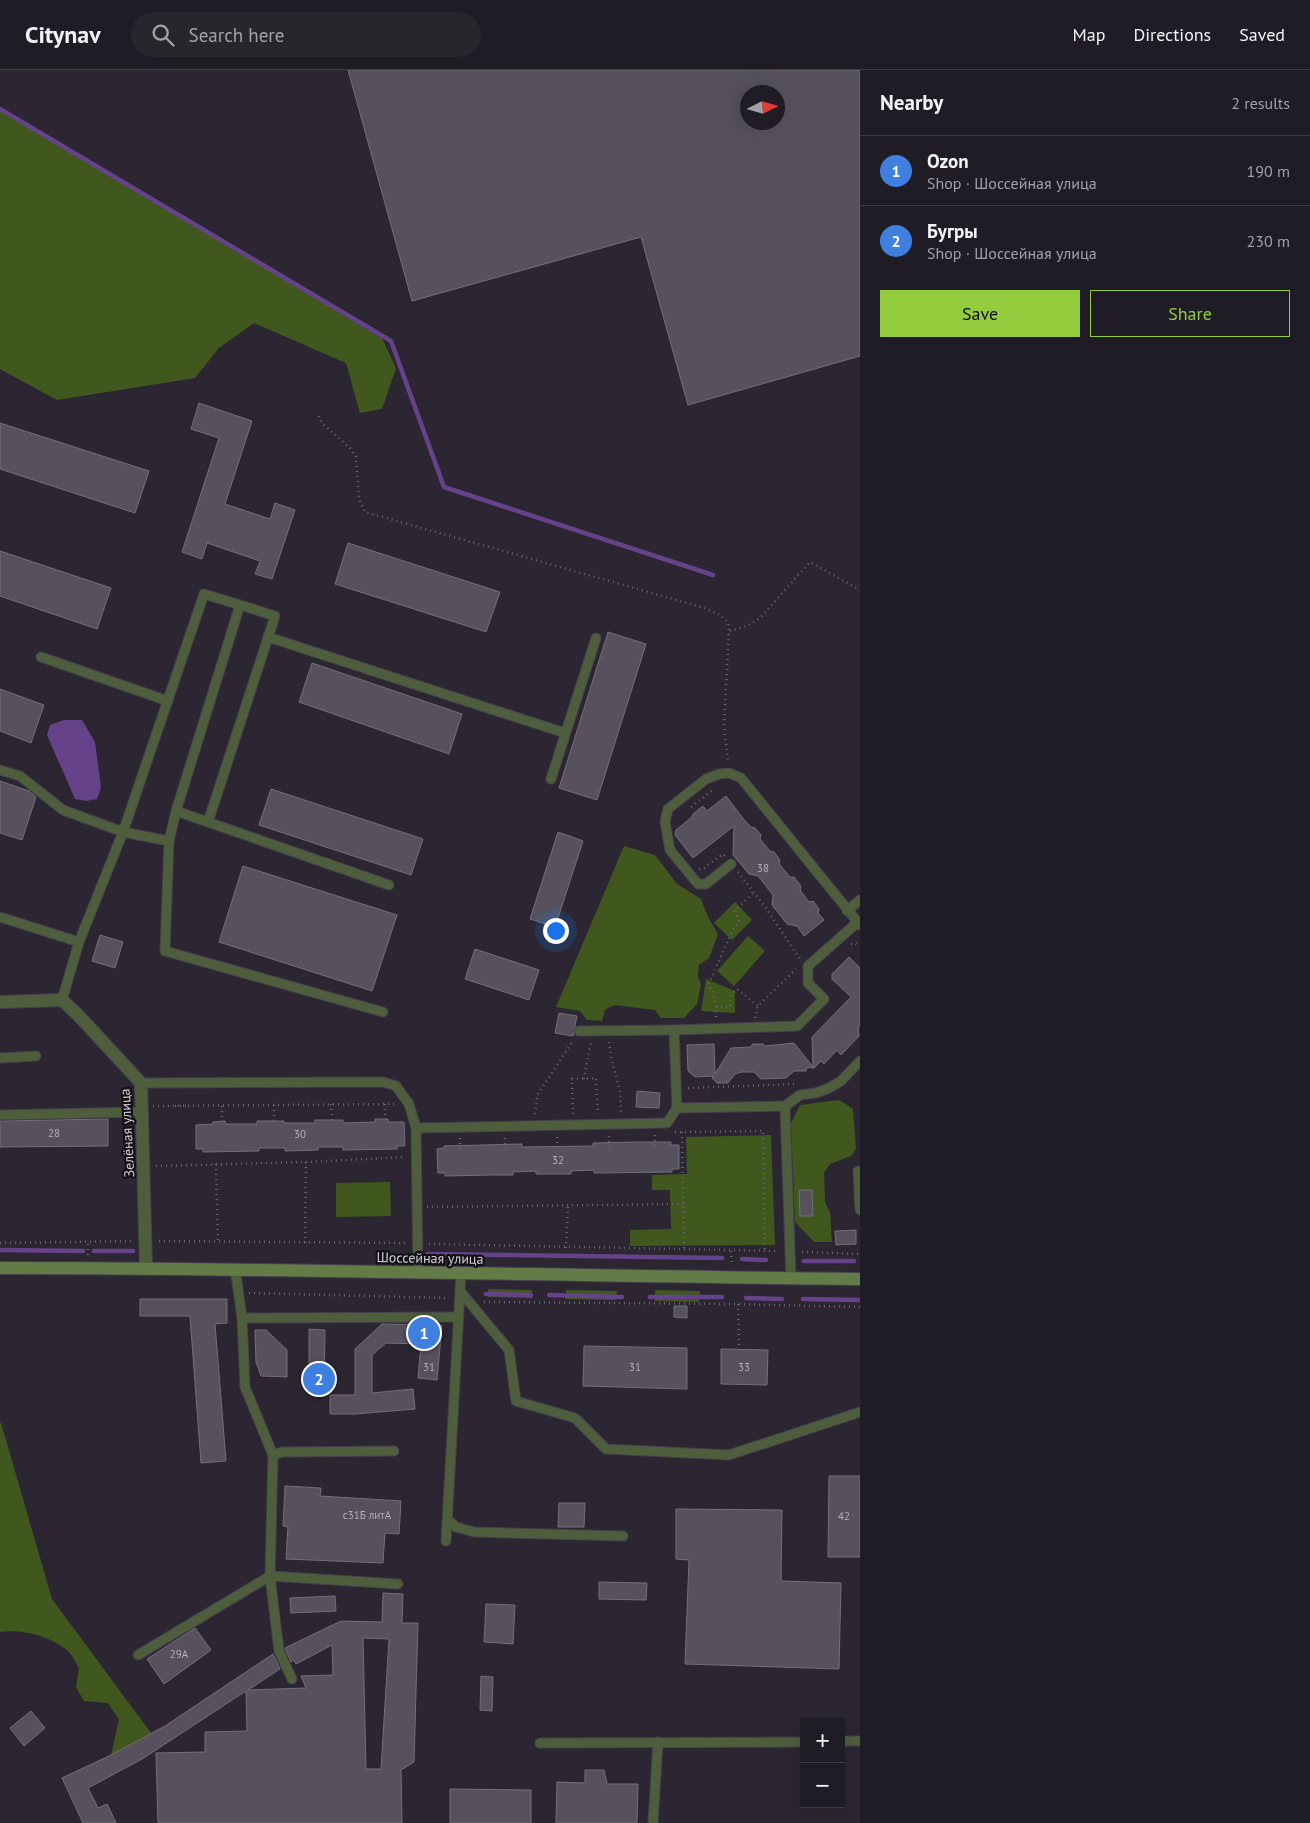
<!DOCTYPE html>
<meta charset="utf-8">
<style>
body{margin:0;font-family:"PT Sans",sans-serif;background:#28252d;color:#f1f3f6}
.controls{position:absolute;right:15px;bottom:15px;display:grid;overflow:hidden;border-radius:0px;box-shadow:0 5px 20px #0002}
.controls button{width:45px;height:45px;display:grid;place-items:center;padding:0;border:0;border-bottom:1px solid #3d3a42;background:#201c25;color:#f1f3f6;font:25px sans-serif}
.compass{position:absolute;left:740px;top:15px;width:45px;height:45px;border-radius:50%;background:#201c25;box-shadow:0 5px 20px #0002;rotate:85deg}
.you{position:absolute;left:555px;top:860px;width:18px;height:18px;margin:-12px;border:4px solid #fff;border-radius:50%;background:#1a73e8;box-shadow:0 0 0 8px #1a73e833}
.badge{display:grid;place-items:center;width:32px;height:32px;border-radius:50%;background:#93cc3d;color:#fff;font-size:16px;font-weight:700}
.pin{position:absolute;translate:-50% -50%;border:2px solid #fff;box-shadow:0 1px 5px #0006}
.list{margin:0;padding:0;list-style:none}
h2{display:flex;justify-content:space-between;align-items:center;height:65px;margin:0;padding:0 20px;font-size:21px}
h2 small{font-size:16px;font-weight:400;color:#a2a1a7}
.list li{display:grid;grid-template-columns:32px 1fr auto;gap:15px;align-items:center;box-sizing:border-box;height:70px;padding:0 20px;border-top:1px solid #3d3a42}
.list b{display:block;font-size:19px;white-space:nowrap}
.list p{margin:0;font-size:16px;white-space:nowrap;color:#a2a1a7}
.list em{font-size:16px;font-style:normal;color:#a2a1a7}
.actions{display:flex;gap:10px;padding:15px 20px}
.actions a{flex:1;padding:11px 0;border:1px solid #93cc3d;border-radius:0px;text-align:center;font-size:18px;color:#93cc3d}
.actions .main{background:#93cc3d;color:#111}
.icon{flex:none;width:28px;height:28px;fill:none;stroke:currentColor;stroke-width:2;stroke-linecap:round;stroke-linejoin:round}
.map{position:relative;flex:none;width:860px;height:1753px;overflow:hidden}
header{display:flex;align-items:center;gap:30px;box-sizing:border-box;height:70px;padding:0 25px;background:#201c25;border-bottom:1px solid #3d3a42}
header strong{font-size:24px}
nav{display:flex;gap:28px;margin-inline-start:auto;font-size:18px}
.search{width:350px;height:45px;background:#28252d;display:flex;align-items:center;gap:12px;box-sizing:border-box;padding:0 18px;border-radius:28px;color:#a2a1a7;font-size:19px}
main{display:flex}
aside{flex:1;background:#201c25}
.map>svg:first-child{display:block}
.green{fill:#40581e}
.water{fill:#66428a}
.lines{fill:none;stroke-linecap:round;stroke-linejoin:round}
.stream{stroke:#66428a;stroke-width:4.5}
.building{fill:#56515d;stroke:#756f7c;fill-rule:evenodd}
.lane-casing{stroke:#46414c;stroke-width:11}
.street-casing{stroke:#46414c;stroke-width:14}
.secondary-casing{stroke:#46414c;stroke-width:14}
.path{stroke:#69656e;stroke-width:2.5;stroke-dasharray:1 4;stroke-linecap:butt}
.lane{stroke:#4e5e3d;stroke-width:9}
.street{stroke:#4e5e3d;stroke-width:12}
.secondary{stroke:#637b47;stroke-width:12}
.labels{text-anchor:middle;stroke-width:4.5;stroke-linejoin:round;paint-order:stroke}
.number-label{font-size:11px;fill:#b4b0b8}
.street-label{font-size:14px;fill:#d3d0d7;stroke:#121015}
</style>
<header>
<strong>Citynav</strong>
<div class="search"><svg class="icon" aria-label="search" viewBox="0 0 24 24"><circle cx="10" cy="10" r="6"/><path d="M15 15l6 6"/></svg>Search here</div>
<nav><a>Map</a><a>Directions</a><a>Saved</a></nav>
</header>
<main>
<div class="map">
<svg width="860" height="1753" viewBox="0 0 860 1753">
<rect width="100%" height="100%" fill="#2b2631"/>
<g class="green">
<path d="M0,39L382,268L396,298L382,339L360,343L346,293L254,253L219,278L195,308L57,330L0,299Z"/>
<path d="M624,776L655,785L677,814L701,829L708,847L718,864L709,888L699,895L698,906L701,915L697,934L684,948H661L655,940L614,935L605,940L602,951L587,950L580,941L556,937Z"/>
<path d="M735,832L752,850L732,870L714,853Z"/>
<path d="M748,866L765,881L734,916L717,901Z"/>
<path d="M706,909L735,921V943L701,941Z"/>
<path d="M839,1030L853,1039L856,1079L851,1086L830,1094L824,1103L825,1133L830,1142L832,1172H814L795,1152L791,1053L800,1035Z"/>
<path d="M771,1065L775,1175L630,1176V1160L671,1159L670,1120H652V1105L687,1104L686,1067Z"/>
<path d="M390,1112L391,1146L336,1147V1113Z"/>
<path d="M488,1219L532,1220V1228L488,1227Z"/>
<path d="M566,1220L617,1221L616,1230L566,1229Z"/>
<path d="M655,1220L700,1221L699,1232L655,1231Z"/>
<path d="M0,1353H1L52,1529L151,1663L111,1685L119,1650L108,1633L84,1631L76,1617L79,1598C76,1593 73,1586 68,1581C50,1566 23,1559 0,1562Z"/>
</g>
<path class="water" d="M64,650H82L95,672L101,717L97,729L87,731L75,729L47,665L50,655Z"/>
<g class="lines">
<g class="stream">
<path d="M0,39L391,271L444,417L713,505"/>
<path d="M0,1180L83,1181"/>
<path d="M94,1181H133"/>
<path d="M428,1184L722,1188"/>
<path d="M742,1189L766,1190"/>
<path d="M804,1191H854"/>
<path d="M486,1224L531,1225"/>
<path d="M549,1225L622,1227"/>
<path d="M650,1227H722"/>
<path d="M746,1228L782,1229"/>
<path d="M803,1229L860,1230"/>
</g>
</g>
<g class="building">
<path d="M348,0H860V286L688,335L641,167L412,231ZM748,22H778V52H748Z"/>
<path d="M199,333L252,351L225,434L270,449L275,433L295,440L272,509L255,504L260,491L207,473L202,489L182,482L219,368L191,359Z"/>
<path d="M0,353L149,401L135,443L0,399Z"/>
<path d="M348,473L500,522L486,562L335,514Z"/>
<path d="M0,481L111,518L97,559L0,526Z"/>
<path d="M608,562L646,574L597,730L559,718Z"/>
<path d="M312,593L462,644L449,684L299,632Z"/>
<path d="M0,619L44,635L31,673L0,661Z"/>
<path d="M0,711L29,721L36,727L22,770L0,763Z"/>
<path d="M271,719L423,769L411,805L259,755Z"/>
<path d="M726,726L745,751L751,757L755,758L761,765L760,769L770,781L774,782L780,790L779,794L790,807H794L801,816L800,820L809,832L813,831L819,839L818,843L824,850L804,866L797,856L787,854L772,835L773,825L758,806L749,804L733,785L734,756L693,788L675,765L676,760L692,747L693,744L703,736L707,741Z"/>
<path d="M558,762L583,771L555,857L530,849Z"/>
<path d="M243,796L397,845L372,921L219,872Z"/>
<path d="M100,865L123,872L115,898L92,891Z"/>
<path d="M475,879L539,900L529,930L465,909Z"/>
<path d="M849,887L860,898V956L858,957L859,966L841,985L837,980L824,994L821,991L813,999V997L806,998V1001H794L786,1008L761,1009L754,1002H741L735,1004L728,1013H717L712,1008L714,1006L695,1007L688,1001L687,975L714,974L715,1004L731,978L750,977L753,974H763L765,976L794,973L813,997L812,967L851,927L832,909V904Z"/>
<path d="M559,943L577,946L573,966L555,963Z"/>
<path d="M637,1021L660,1023L659,1038L636,1037Z"/>
<path d="M108,1049V1076L0,1077V1051Z"/>
<path d="M375,1049H388V1052H404L405,1076H397V1079L343,1080V1077H318V1080L285,1081V1078H259V1081L203,1082V1079H196V1055L213,1054V1052L225,1051L226,1054H257V1051H284V1053H315V1050H343V1053L375,1052Z"/>
<path d="M637,1072H671V1075H679V1099H672V1102L594,1103V1100L571,1101V1104H536V1101L513,1102V1105H491L445,1106V1103H438L437,1079L444,1078V1076L522,1074V1077L593,1076V1073Z"/>
<path d="M799,1120H812L813,1146H800Z"/>
<path d="M856,1160V1174L836,1175L835,1161Z"/>
<path d="M140,1229H227V1253L215,1254L226,1391L201,1393L190,1246H140Z"/>
<path d="M674,1236H687V1248L674,1247Z"/>
<path d="M382,1254L442,1255L437,1310L418,1308L421,1274L386,1273L372,1285V1323L413,1319L415,1339L355,1344H330V1325H355V1279Z"/>
<path d="M309,1259L325,1260L324,1313L309,1312Z"/>
<path d="M255,1260H266L287,1280V1307L261,1306L256,1292Z"/>
<path d="M584,1276L687,1278V1319L583,1316Z"/>
<path d="M721,1279L768,1280L767,1315L721,1314Z"/>
<path d="M829,1406H860V1487H828Z"/>
<path d="M285,1416L321,1418L320,1426L401,1431L399,1464L385,1463L383,1493L286,1489L288,1457L283,1456Z"/>
<path d="M559,1433H585L584,1457H558Z"/>
<path d="M676,1439L782,1440L781,1511L841,1513L839,1599L685,1594L689,1490L676,1489Z"/>
<path d="M599,1512L647,1513L646,1530L599,1529Z"/>
<path d="M383,1523L403,1524L402,1553H418L414,1692L401,1700L402,1753H158L156,1683L205,1682V1662L247,1661L246,1621L142,1689L88,1718L98,1738L107,1734L116,1753H83L62,1708L111,1685L165,1656L273,1584L280,1599L248,1620L306,1618L301,1606L333,1605L332,1575L296,1594L294,1590L291,1592L285,1578L341,1551L382,1552ZM363,1568L389,1569L381,1699H366Z"/>
<path d="M335,1526L336,1541L291,1543L290,1528Z"/>
<path d="M486,1534L515,1535L513,1574L484,1572Z"/>
<path d="M195,1558L211,1580L164,1614L147,1589Z"/>
<path d="M481,1606L493,1607L492,1641L480,1640Z"/>
<path d="M31,1641L45,1658L24,1676L10,1658Z"/>
<path d="M585,1700H604L607,1714H638L637,1753H556L557,1712L585,1713Z"/>
<path d="M450,1719L531,1720V1753H450Z"/>
</g>
<g class="lines">
<defs>
<g id="lane">
<path d="M268,567L565,663"/>
<path d="M41,587L168,631"/>
<path d="M0,700L20,706L63,740L123,762L204,524L240,535L176,741L169,771"/>
<path d="M551,709L596,568"/>
<path d="M176,741L389,815"/>
<path d="M208,752L275,546L240,535"/>
<path d="M731,794L706,814H698L670,780L665,752L668,739L706,709L719,704L729,703L741,708L860,855"/>
<path d="M847,841L860,830"/>
<path d="M0,847L79,872"/>
<path d="M62,930L79,872L123,762L169,771L165,881L383,942"/>
<path d="M579,961L674,960"/>
<path d="M0,988L36,986"/>
<path d="M141,1013L383,1012L396,1016L409,1034L416,1058L418,1203"/>
<path d="M785,1036L677,1038L674,960L797,956L824,929L808,913V896L858,852"/>
<path d="M0,1045L143,1042"/>
<path d="M416,1058L667,1053L677,1038"/>
<path d="M858,1101L860,1140"/>
<path d="M235,1198L242,1248L245,1317L273,1385L270,1506L279,1581L292,1609"/>
<path d="M791,1209L785,1036L800,1025L816,1023L829,1018L841,1011L860,991"/>
<path d="M460,1221L509,1280L516,1331L575,1348L606,1379L729,1385L860,1342"/>
<path d="M242,1248L459,1247"/>
<path d="M273,1385L282,1382L394,1381"/>
<path d="M448,1450L456,1457L474,1462L623,1466"/>
<path d="M446,1471L461,1204"/>
<path d="M138,1585L270,1506L398,1514"/>
<path d="M841,1671H860"/>
<path d="M540,1673L804,1672"/>
<path d="M653,1753L658,1672"/>
</g>
<path id="street" d="M0,932L62,930L78,945L141,1013L146,1198"/>
<path id="secondary" d="M0,1198C287,1198 573,1206 860,1209"/>
</defs>
<use href="#lane" class="lane-casing"/>
<use href="#street" class="street-casing"/>
<use href="#secondary" class="secondary-casing"/>
<g class="path">
<path d="M319,346L322,353L350,378L356,387L359,429L365,442L705,538L720,545L728,552L729,561L724,655L728,691"/>
<path d="M730,561L747,556L760,548L810,492L860,520"/>
<path d="M691,737L714,719"/>
<path d="M699,799L704,798L723,784L725,786"/>
<path d="M738,802L766,838L800,889"/>
<path d="M851,874L855,873L860,876"/>
<path d="M716,937L713,922L708,915L731,864L739,851L735,841L754,822"/>
<path d="M716,947V937H730L731,925L737,919L758,936"/>
<path d="M755,948L758,936L796,899"/>
<path d="M609,972L611,987L620,1021L621,1043"/>
<path d="M584,1009L591,971"/>
<path d="M688,1018L795,1014"/>
<path d="M331,1034L332,1050"/>
<path d="M385,1034V1049"/>
<path d="M274,1035V1051"/>
<path d="M153,1036L395,1034"/>
<path d="M175,1036H187"/>
<path d="M222,1036V1051"/>
<path d="M535,1044L538,1024L573,971"/>
<path d="M573,1044L572,1009L596,1008L598,1044"/>
<path d="M675,1062L763,1061L765,1181"/>
<path d="M682,1062L684,1180"/>
<path d="M655,1065V1078"/>
<path d="M609,1066V1079"/>
<path d="M557,1067L558,1080"/>
<path d="M460,1068V1081"/>
<path d="M505,1068V1081"/>
<path d="M216,1094L218,1172"/>
<path d="M156,1096L306,1092L405,1087"/>
<path d="M427,1137L683,1134"/>
<path d="M159,1171L406,1173"/>
<path d="M0,1173L134,1171"/>
<path d="M305,1173L306,1092"/>
<path d="M429,1174L779,1181"/>
<path d="M566,1178L568,1135"/>
<path d="M731,1181L732,1195"/>
<path d="M802,1182L860,1184"/>
<path d="M88,1185V1172"/>
<path d="M249,1223L449,1228"/>
<path d="M484,1232L732,1234L860,1237"/>
<path d="M738,1234L739,1276"/>
</g>
<use href="#lane" class="lane"/>
<use href="#street" class="street"/>
<use href="#secondary" class="secondary"/>
</g>
<g class="labels">
<g class="number-label">
<text x="763" y="802">38</text>
<text x="54" y="1067">28</text>
<text x="300" y="1068">30</text>
<text x="558" y="1094">32</text>
<text x="429" y="1301">31</text>
<text x="635" y="1301">31</text>
<text x="744" y="1301">33</text>
<text x="367" y="1449">с31Б литА</text>
<text x="844" y="1450">42</text>
<text x="179" y="1588">29А</text>
</g>
<g class="street-label">
<text transform="translate(127 1063) rotate(-93)" y="5">Зелёная улица</text>
<text transform="translate(430 1188) rotate(1)" y="5">Шоссейная улица</text>
</g>
</g>
</svg>
<div class="controls">
<button>+</button>
<button>−</button>
</div>
<svg class="compass" viewBox="-18 -18 36 36"><path d="M0-13l5 13h-10z" fill="#e53935"/><path d="M0 13l5-13h-10z" fill="#a2a1a7"/></svg>
<div class="you"></div>
<div class="pin badge" style="left:424px;top:1263px;background:#3f7fe0">1</div>
<div class="pin badge" style="left:319px;top:1309px;background:#3f7fe0">2</div>
</div>
<aside>
<h2>Nearby<small>2 results</small></h2>
<ul class="list">
<li><span class="badge" style="background:#3f7fe0">1</span><div><b>Ozon</b><p>Shop · Шоссейная улица</p></div><em>190 m</em></li>
<li><span class="badge" style="background:#3f7fe0">2</span><div><b>Бугры</b><p>Shop · Шоссейная улица</p></div><em>230 m</em></li>
</ul>
<div class="actions"><a class="main">Save</a><a>Share</a></div>
</aside>
</main>
